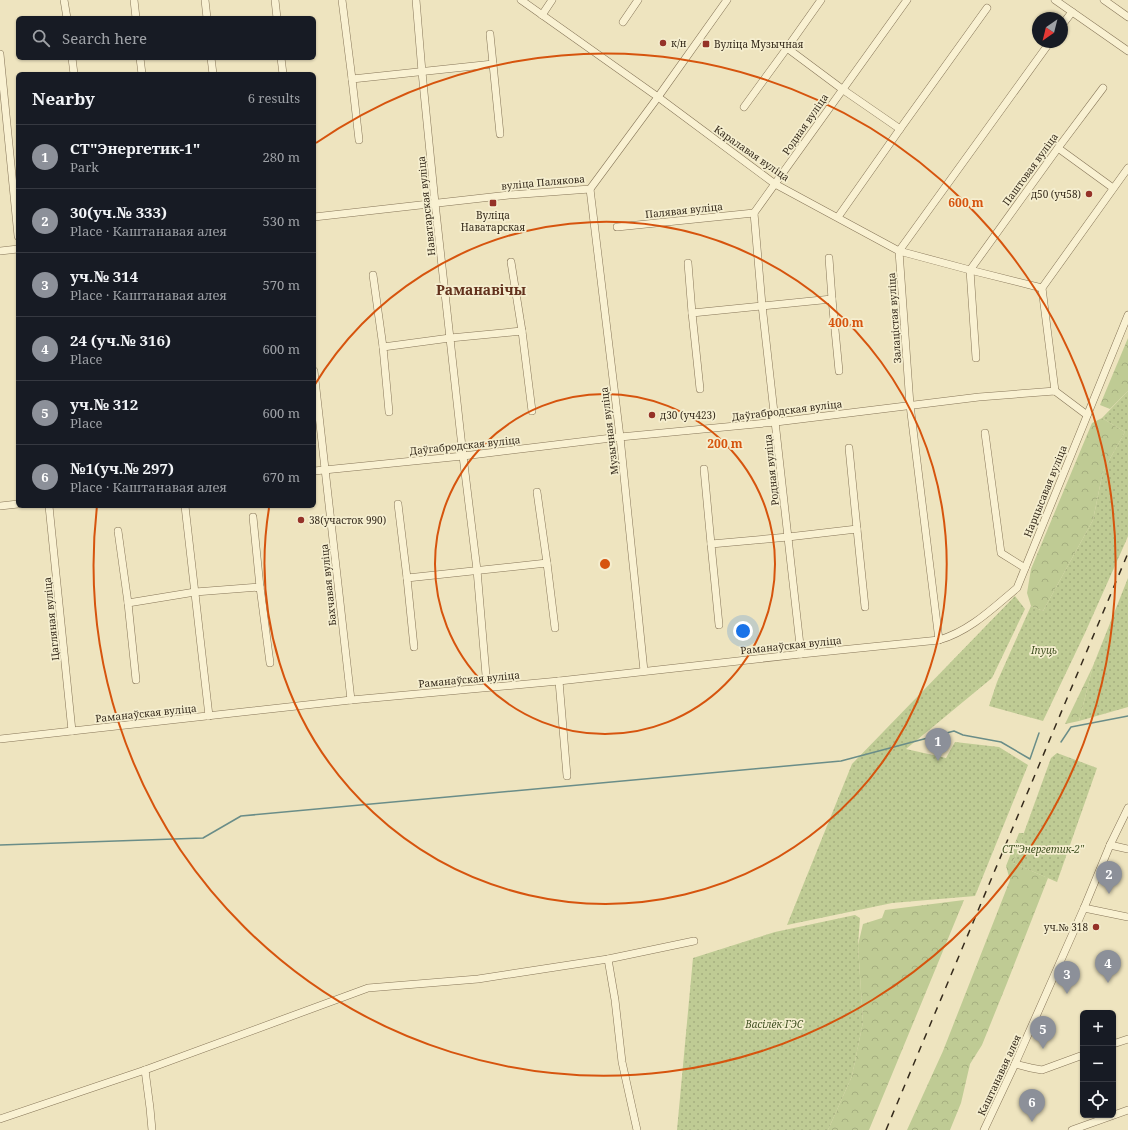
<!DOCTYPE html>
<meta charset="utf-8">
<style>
body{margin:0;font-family:"Noto Serif",serif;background:#20242c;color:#f1f3f6}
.controls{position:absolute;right:12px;bottom:12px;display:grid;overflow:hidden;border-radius:6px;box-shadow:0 1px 3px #0004}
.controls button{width:36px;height:36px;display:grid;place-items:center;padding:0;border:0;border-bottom:1px solid #363941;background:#171b24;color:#f1f3f6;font:20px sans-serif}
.compass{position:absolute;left:1032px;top:12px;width:36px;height:36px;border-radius:50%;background:#171b24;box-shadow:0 1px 3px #0004;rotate:215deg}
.you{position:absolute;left:743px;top:631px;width:14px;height:14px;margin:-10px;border:3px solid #fff;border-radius:50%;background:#1a73e8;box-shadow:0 0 0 6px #1a73e833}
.badge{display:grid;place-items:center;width:26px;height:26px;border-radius:50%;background:#8c9099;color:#fff;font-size:13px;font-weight:700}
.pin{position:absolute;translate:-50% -33px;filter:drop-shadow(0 1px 2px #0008)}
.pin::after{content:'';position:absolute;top:21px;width:14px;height:12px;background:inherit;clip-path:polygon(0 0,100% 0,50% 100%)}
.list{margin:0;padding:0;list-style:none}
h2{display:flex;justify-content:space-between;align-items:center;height:52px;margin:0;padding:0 16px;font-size:17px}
h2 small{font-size:13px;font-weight:400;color:#9ea1a6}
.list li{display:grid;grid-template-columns:26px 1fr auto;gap:12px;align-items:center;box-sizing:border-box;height:64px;padding:0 16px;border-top:1px solid #363941}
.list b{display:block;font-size:15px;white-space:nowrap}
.list p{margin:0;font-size:13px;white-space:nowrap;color:#9ea1a6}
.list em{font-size:13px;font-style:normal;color:#9ea1a6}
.icon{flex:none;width:22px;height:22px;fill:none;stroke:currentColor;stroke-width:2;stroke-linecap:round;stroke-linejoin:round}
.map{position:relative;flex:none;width:1128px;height:1130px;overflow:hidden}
.search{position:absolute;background:#171b24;box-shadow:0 1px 3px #0004;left:16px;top:16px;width:300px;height:44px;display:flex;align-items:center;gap:10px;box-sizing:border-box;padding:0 14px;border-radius:6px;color:#9ea1a6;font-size:15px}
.panel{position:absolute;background:#171b24;box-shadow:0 1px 3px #0004;left:16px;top:72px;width:300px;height:436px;border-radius:6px}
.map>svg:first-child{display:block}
.forest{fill:url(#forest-crowns)}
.park{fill:url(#park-dots)}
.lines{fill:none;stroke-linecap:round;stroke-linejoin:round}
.stream{stroke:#6a8d88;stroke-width:1.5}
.minor-casing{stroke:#867558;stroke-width:8}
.minor{stroke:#f9f1d2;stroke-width:7}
.rail{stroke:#362b1c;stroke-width:1.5;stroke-dasharray:7 7;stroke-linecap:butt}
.ring{fill:none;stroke:#d6540e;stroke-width:2}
.poi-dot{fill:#953228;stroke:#f5eecf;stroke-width:1.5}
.labels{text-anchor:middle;stroke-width:3.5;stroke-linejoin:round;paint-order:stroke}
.poi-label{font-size:10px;fill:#362b1c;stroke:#f5eecf;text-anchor:start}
.street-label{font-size:10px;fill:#362b1c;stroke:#f5eecf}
.park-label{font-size:10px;font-style:italic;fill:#425223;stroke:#f5eecf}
.district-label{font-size:14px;font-weight:bold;fill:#62311c;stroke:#f5eecf}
.centre{fill:#d6540e;stroke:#f5eecf;stroke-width:2}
.ring-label{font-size:12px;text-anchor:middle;font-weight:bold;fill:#d6540e;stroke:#f5eecf;stroke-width:3.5;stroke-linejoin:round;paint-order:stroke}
</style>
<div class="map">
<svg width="1128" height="1130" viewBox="0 0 1128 1130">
<defs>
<pattern id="forest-crowns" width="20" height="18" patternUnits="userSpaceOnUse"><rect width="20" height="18" fill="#bfcb94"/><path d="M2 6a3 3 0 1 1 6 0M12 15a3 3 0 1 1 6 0" fill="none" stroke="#a5ae7f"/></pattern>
<pattern id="park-dots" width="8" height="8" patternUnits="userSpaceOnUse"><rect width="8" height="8" fill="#bfcb94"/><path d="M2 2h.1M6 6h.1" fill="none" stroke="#a5ae7f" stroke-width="1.8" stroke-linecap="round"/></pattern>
</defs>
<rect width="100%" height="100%" fill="#eee4bf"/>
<g class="forest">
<path d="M1128,338V391L1110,409L1100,405Z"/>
<path d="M1102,418L1125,432L1103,471L1093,520L1043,611L1031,606L1027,593L1031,569L1092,423Z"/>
<path d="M1093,666L1079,721L1065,724Z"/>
<path d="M1019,833H1024L1013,863L1048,878L1007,983L982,1045L970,1064L961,1103L950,1130H907L943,1051L1010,880L1006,866Z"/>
<path d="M964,900L869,1130H828L852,1076L863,1022L858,945L863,924L882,918L885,910Z"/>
</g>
<g class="park">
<path d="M1128,391V536L1126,541L1085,633L1043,721L989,706L997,682L1031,606L1043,611L1093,520L1103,471L1125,432L1102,418Z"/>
<path d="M1128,578V707L1079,721L1093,666Z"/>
<path d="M1015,596L1025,609L992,678L906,749L946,758L955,742L999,747L1028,765L975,896L892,903L787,925L852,764Z"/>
<path d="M1057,753L1097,768L1057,882L1013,863L1051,758Z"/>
<path d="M855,915L860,918L858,945L863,1022L852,1076L828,1130H677L693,958L775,932Z"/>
</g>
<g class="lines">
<g class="stream">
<path d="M1061,742L1071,727L1128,716"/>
<path d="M0,845L203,838L241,816L841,761L954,731L963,735L1001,742L1030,759L1039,733"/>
</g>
<defs>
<g id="minor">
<path d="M64,0L67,18"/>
<path d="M134,0L136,18"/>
<path d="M205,0L207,18"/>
<path d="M275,0L277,18"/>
<path d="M342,0L352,79"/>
<path d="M416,0L422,72L435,203L463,456L477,570L487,687"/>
<path d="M521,0L658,97L775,184L899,251L970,270L1042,288"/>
<path d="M1055,0L1128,51"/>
<path d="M1104,0L1128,17"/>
<path d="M542,15L552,0"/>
<path d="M623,22L638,0"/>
<path d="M1062,25L1072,12"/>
<path d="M490,34L493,64"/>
<path d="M787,48L821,0"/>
<path d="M0,54L18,236"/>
<path d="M72,58L74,74"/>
<path d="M140,58L142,74"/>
<path d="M211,58L213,74"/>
<path d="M281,58L283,74"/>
<path d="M744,107L787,48L842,89L900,129L838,217"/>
<path d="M900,129L987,8"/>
<path d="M359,140L352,79L493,64L500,134"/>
<path d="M1058,148L1113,188"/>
<path d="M590,189L620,437L644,671"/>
<path d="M314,217L509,195L590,189L658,97L727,0"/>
<path d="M617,227L754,213"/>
<path d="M0,251L18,249"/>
<path d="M829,258L832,299"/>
<path d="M511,262L522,331"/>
<path d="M688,263L692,313"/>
<path d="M373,275L383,347"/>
<path d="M976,358L970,270L1058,148L1103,88"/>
<path d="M314,371L351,700"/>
<path d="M700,389L692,313L832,299L839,371"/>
<path d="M1055,391L1042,288L1128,168"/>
<path d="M389,412L383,347L450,338L522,331L532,411"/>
<path d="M985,433L1001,553L1025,568"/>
<path d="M849,448L857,529"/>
<path d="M704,469L711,544"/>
<path d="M314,471L463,456L620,437L776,422L979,397L1055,391L1087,415"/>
<path d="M537,492L547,563"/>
<path d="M398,504L407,578"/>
<path d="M0,506L18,504"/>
<path d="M49,506L72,731"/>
<path d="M185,506L209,716"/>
<path d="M253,517L260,587"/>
<path d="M118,531L128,603"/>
<path d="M719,625L711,544L788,537L857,529L865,607"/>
<path d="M939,640L910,405L899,251L1050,42"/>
<path d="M414,647L407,578L547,563L555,628"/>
<path d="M801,654L762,305L754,213L907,0"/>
<path d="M136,680L128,603L195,592L260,587L270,663"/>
<path d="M559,681L567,776"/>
<path d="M0,739L351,700L559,681L801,654L939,640C970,631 993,608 1017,588L1128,315"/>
<path d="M1110,845L1128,849"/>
<path d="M1084,908L1128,917"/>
<path d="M608,959L615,1000L622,1062L637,1130"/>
<path d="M1113,1044L1128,1039"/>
<path d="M1015,1064L1031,1068L1042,1070L1083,1055"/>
<path d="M145,1070L150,1108L152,1130"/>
<path d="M0,1119L145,1070L368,988L478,979L608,959L694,941"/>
<path d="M984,1130L1015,1064L1084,908L1110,845L1128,808"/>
<path d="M1072,1130L1128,1110"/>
</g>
</defs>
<use href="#minor" class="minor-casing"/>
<use href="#minor" class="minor"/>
<path class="rail" d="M886,1130L1128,553"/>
</g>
<g class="ring">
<circle cx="605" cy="564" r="170"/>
<path d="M314 386A341 341 0 1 1 269 508"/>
<path d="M316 143A511 511 0 1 1 97 506"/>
</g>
<g class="poi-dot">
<circle cx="663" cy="43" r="4"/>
<rect x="702" y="40" width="8" height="8" rx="2"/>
<circle cx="1089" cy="194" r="4"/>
<rect x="489" y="199" width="8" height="8" rx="2"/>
<circle cx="652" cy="415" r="4"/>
<circle cx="301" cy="520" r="4"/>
<circle cx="1096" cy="927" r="4"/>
</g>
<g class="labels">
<g class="poi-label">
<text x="671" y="47">к/н</text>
<text x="714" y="48">Вуліца Музычная</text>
<text x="1081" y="198" text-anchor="end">д50 (уч58)</text>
<text x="493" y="219" text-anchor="middle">Вуліца<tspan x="493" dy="12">Наватарская</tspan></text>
<text x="660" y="419">д30 (уч423)</text>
<text x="309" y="524">38(участок 990)</text>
<text x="1088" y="931" text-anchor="end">уч.№ 318</text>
</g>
<g class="street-label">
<text transform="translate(805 124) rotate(-55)" y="4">Родная вуліца</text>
<text transform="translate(752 153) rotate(35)" y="4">Каралавая вуліца</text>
<text transform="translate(1030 169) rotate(-54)" y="4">Паштовая вуліца</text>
<text transform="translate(543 182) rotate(-5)" y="4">вуліца Палякова</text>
<text transform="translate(426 206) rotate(-96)" y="4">Наватарская вуліца</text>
<text transform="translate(684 210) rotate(-6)" y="4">Палявая вуліца</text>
<text transform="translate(894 318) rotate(-94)" y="4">Залацістая вуліца</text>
<text transform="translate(787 410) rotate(-7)" y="4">Даўгабродская вуліца</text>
<text transform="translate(609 431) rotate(-97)" y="4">Музычная вуліца</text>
<text transform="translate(465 445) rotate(-6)" y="4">Даўгабродская вуліца</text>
<text transform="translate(771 470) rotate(-96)" y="4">Родная вуліца</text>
<text transform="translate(1045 491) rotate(-68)" y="4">Нарцысавая вуліца</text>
<text transform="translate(328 585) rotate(-96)" y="4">Бахчавая вуліца</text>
<text transform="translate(51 619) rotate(-96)" y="4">Цагляная вуліца</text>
<text transform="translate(791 645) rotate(-6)" y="4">Раманаўская вуліца</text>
<text transform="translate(469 679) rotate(-5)" y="4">Раманаўская вуліца</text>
<text transform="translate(146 713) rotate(-6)" y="4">Раманаўская вуліца</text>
<text transform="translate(999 1075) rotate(-65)" y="4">Каштанавая алея</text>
</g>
<g class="park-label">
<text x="1044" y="654">Іпуць</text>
<text x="1043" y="853">СТ"Энергетик-2"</text>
<text x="774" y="1028">Васілёк ГЭС</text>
</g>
<g class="district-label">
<text x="481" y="295">Раманавічы</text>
</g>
</g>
<circle cx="605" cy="564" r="6" class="centre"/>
<g class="ring-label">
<text x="966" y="207">600 m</text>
<text x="846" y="327">400 m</text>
<text x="725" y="448">200 m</text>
</g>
</svg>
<div class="controls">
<button>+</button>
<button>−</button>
<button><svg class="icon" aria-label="locate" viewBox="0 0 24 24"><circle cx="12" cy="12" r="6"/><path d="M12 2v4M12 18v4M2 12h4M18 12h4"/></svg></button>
</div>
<svg class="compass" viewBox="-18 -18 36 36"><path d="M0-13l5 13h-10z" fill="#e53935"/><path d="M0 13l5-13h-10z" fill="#9ea1a6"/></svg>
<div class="you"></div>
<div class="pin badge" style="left:938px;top:761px">1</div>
<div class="pin badge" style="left:1109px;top:894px">2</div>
<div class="pin badge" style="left:1067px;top:994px">3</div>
<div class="pin badge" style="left:1108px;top:983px">4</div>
<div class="pin badge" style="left:1043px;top:1049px">5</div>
<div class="pin badge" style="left:1032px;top:1122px">6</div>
<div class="search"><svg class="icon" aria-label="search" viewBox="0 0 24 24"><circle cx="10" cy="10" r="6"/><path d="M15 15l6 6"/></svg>Search here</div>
<section class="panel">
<h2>Nearby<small>6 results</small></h2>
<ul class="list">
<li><span class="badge">1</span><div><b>СТ&quot;Энергетик-1&quot;</b><p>Park</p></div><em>280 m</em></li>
<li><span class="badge">2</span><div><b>30(уч.№ 333)</b><p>Place · Каштанавая алея</p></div><em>530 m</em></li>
<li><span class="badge">3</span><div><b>уч.№ 314</b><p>Place · Каштанавая алея</p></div><em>570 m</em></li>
<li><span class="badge">4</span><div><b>24 (уч.№ 316)</b><p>Place</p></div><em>600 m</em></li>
<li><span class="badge">5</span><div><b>уч.№ 312</b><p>Place</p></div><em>600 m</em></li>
<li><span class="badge">6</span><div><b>№1(уч.№ 297)</b><p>Place · Каштанавая алея</p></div><em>670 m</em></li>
</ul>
</section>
</div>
